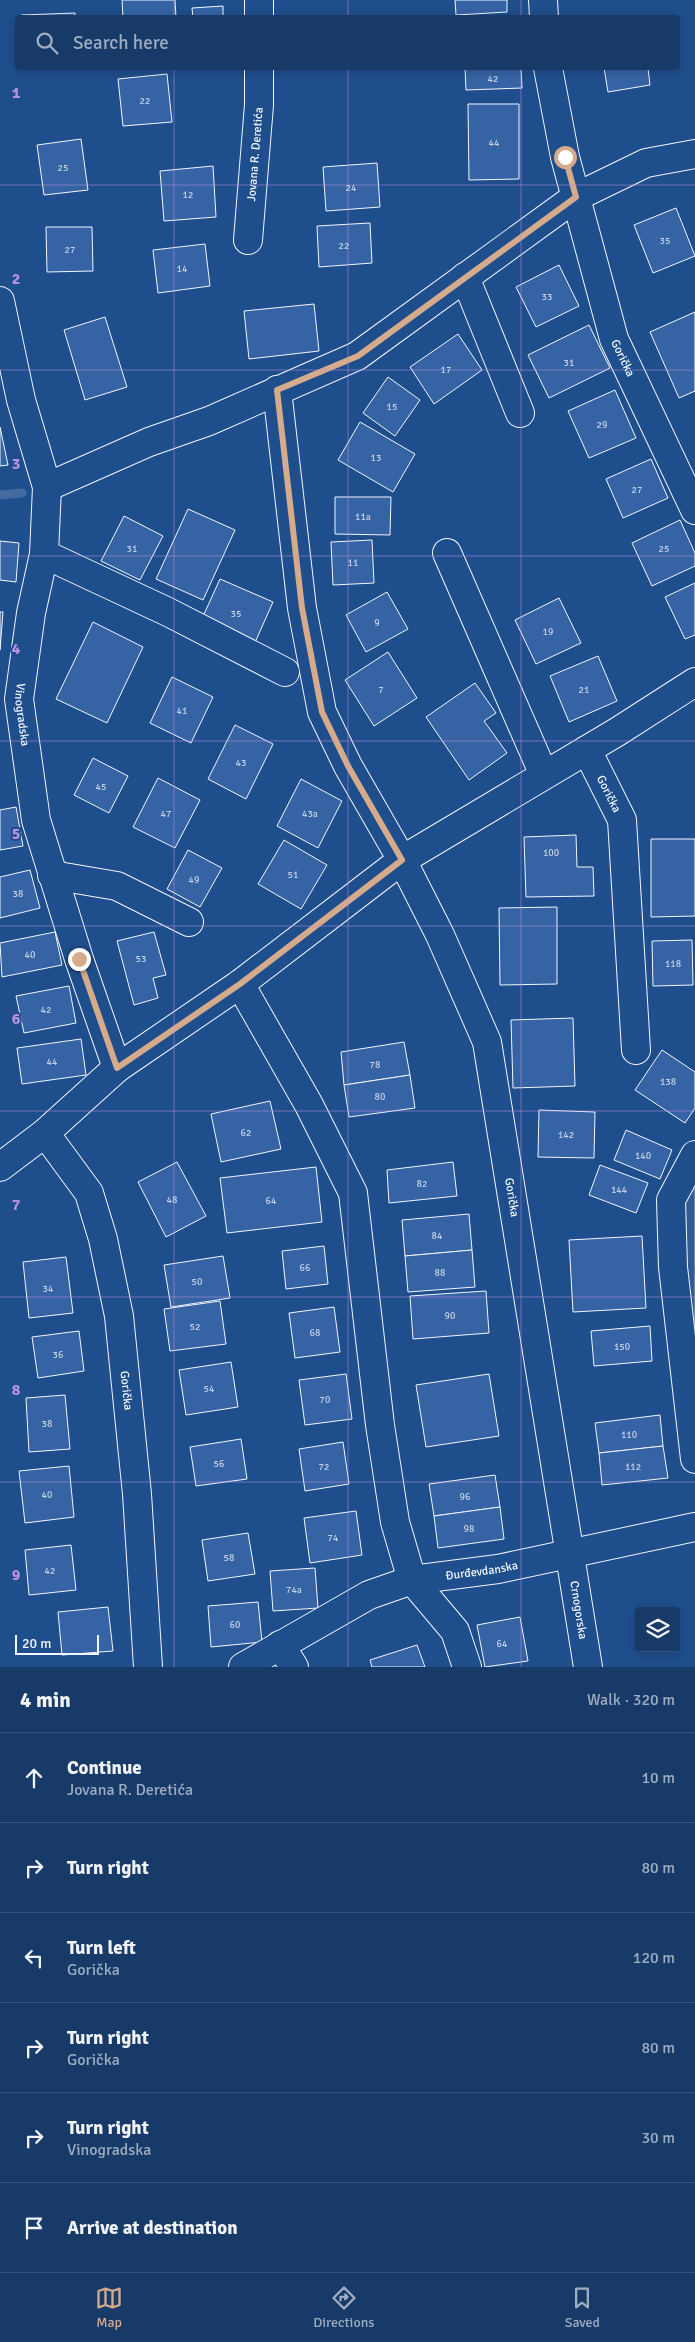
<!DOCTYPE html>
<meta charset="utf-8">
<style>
body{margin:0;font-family:Signika,sans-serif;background:#20416f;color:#f1f3f6}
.controls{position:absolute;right:15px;bottom:15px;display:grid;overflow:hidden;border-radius:5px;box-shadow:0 2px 8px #0003}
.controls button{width:45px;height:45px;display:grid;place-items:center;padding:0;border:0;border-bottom:1px solid #36547d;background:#173a69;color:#f1f3f6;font:25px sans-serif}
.scale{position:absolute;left:15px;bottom:12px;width:84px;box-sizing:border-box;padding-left:5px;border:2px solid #f2f6ff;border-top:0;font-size:14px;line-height:18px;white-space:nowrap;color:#f2f6ff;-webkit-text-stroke:4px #1f4e8c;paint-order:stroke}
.stop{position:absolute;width:15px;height:15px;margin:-11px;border:4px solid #d6ab8b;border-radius:50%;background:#fff}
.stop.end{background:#d6ab8b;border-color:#fff;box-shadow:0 1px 5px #0008}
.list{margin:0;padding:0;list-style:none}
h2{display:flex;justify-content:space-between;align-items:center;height:65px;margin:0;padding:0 20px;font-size:21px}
h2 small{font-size:16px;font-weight:400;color:#9eadc0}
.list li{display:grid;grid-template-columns:32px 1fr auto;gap:15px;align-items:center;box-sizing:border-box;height:90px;padding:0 20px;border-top:1px solid #36547d}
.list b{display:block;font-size:19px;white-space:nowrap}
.list p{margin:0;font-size:16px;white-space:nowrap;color:#9eadc0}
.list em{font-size:16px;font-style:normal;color:#9eadc0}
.icon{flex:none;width:28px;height:28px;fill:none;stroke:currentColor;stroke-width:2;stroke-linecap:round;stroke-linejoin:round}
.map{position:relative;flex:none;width:695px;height:1667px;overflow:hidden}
.search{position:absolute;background:#173a69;box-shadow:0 2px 8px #0003;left:15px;right:15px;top:15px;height:55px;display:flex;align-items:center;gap:12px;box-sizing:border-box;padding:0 18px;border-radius:5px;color:#9eadc0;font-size:19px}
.sheet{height:605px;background:#173a69}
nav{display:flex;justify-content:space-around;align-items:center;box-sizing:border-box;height:70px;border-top:1px solid #36547d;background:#173a69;font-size:14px;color:#9eadc0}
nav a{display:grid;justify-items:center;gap:2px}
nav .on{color:#d6ab8b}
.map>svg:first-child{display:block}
.green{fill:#305b95;stroke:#a8bbd7}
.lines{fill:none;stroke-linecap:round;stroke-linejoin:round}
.stream{stroke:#446ba0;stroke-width:9}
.building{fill:#3563a3;stroke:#f2f6ff}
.minor-casing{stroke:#f2f6ff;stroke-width:30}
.minor{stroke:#1f4e8c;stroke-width:28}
.route{stroke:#d6ab8b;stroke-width:6}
.grid{fill:none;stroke:#b691df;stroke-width:1;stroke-opacity:0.55}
.labels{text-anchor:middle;stroke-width:4;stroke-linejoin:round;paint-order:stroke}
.number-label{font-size:10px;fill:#c3d1e8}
.street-label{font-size:12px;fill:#f2f6ff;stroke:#1f4e8c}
.grid-label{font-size:16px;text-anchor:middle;font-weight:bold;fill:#b691df;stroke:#1f4e8c;stroke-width:4;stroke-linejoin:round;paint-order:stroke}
</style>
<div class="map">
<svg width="695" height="1667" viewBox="0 0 695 1667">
<rect width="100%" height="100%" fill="#1f4e8c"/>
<path class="green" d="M695,1185V1367L690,1324L684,1204Z"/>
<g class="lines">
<path class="stream" d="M0,495L22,493"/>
</g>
<g class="building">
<path d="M122,0H175L176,18H123Z"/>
<path d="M455,0H507V12L456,15Z"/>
<path d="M223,6V18H193L192,8Z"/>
<path d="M75,13V18H21V15Z"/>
<path d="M317,16L364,18H317Z"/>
<path d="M465,68H521L522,88L466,90Z"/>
<path d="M604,68H648L650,85L608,92Z"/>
<path d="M167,74L172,122L123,126L118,79Z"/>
<path d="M468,104H519V179L469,180Z"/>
<path d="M81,139L88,190L44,195L37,145Z"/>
<path d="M377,163L380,207L326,211L323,167Z"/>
<path d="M213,166L216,217L164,221L160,171Z"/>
<path d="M676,208L695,256L653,273L634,225Z"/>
<path d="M370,223L372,263L319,267L317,226Z"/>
<path d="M46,227H92L93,271L47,272Z"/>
<path d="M205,244L210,286L158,293L153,250Z"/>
<path d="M559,265L579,306L536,327L516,287Z"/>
<path d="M314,304L319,351L249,359L244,311Z"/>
<path d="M695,312V391L679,398L650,332Z"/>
<path d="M105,317L127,387L85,400L64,330Z"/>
<path d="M589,325L610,368L549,398L528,355Z"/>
<path d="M458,334L482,370L434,404L410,367Z"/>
<path d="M388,377L420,400L395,436L363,413Z"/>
<path d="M615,390L636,438L589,458L568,411Z"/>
<path d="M360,422L415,454L393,492L338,460Z"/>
<path d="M0,427L8,465L0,466Z"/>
<path d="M651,459L668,498L623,518L606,479Z"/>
<path d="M335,497H391L390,535L335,534Z"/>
<path d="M188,509L235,530L203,600L156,579Z"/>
<path d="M124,516L163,536L140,580L101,561Z"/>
<path d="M680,520L695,553V566L652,586L632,543Z"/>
<path d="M372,540L374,583L333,585L331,542Z"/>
<path d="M0,541L19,543L16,582L0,580Z"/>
<path d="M220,579L273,602L253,647L200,623Z"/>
<path d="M695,583V635L685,639L665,597Z"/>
<path d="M387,592L408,629L366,652L346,615Z"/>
<path d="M559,598L581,643L536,664L515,620Z"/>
<path d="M0,612H3L0,650Z"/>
<path d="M93,622L143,647L107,723L56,699Z"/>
<path d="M388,652L417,698L374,726L345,680Z"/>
<path d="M598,656L617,701L569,722L550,676Z"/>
<path d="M172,677L213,697L191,743L150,723Z"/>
<path d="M475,683L496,713L484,721L507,753L469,780L426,717Z"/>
<path d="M235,725L273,744L246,799L208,779Z"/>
<path d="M93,758L128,776L109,813L74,795Z"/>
<path d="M158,778L200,800L175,848L133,827Z"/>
<path d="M301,779L342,801L318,848L277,826Z"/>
<path d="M16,807L23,846L0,850V810Z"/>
<path d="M576,835L577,867H593L594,896L526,897L524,837Z"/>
<path d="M651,839H695V916L651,917Z"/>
<path d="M284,840L327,865L301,909L258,884Z"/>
<path d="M188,850L222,868L200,907L167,889Z"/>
<path d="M30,870L40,908L0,918V877Z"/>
<path d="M557,907V984L500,985L499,908Z"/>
<path d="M55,932L62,965L2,977L0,943Z"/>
<path d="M154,932L166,975L153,978L158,998L134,1005L117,941Z"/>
<path d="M692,940L693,985L653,986L652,941Z"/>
<path d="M69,986L76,1023L24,1033L16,996Z"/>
<path d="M573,1018L575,1086L513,1088L511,1020Z"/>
<path d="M81,1039L86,1075L22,1084L17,1048Z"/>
<path d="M404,1042L410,1075L344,1085L341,1052Z"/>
<path d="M662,1050L695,1072V1108L685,1123L635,1090Z"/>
<path d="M410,1075L415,1108L349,1117L344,1085Z"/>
<path d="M270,1101L281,1149L221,1162L211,1114Z"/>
<path d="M539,1110L595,1112L594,1158L538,1157Z"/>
<path d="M626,1130L672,1150L660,1179L614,1160Z"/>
<path d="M177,1162L206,1216L166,1237L138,1182Z"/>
<path d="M453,1162L457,1196L389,1203L387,1170Z"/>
<path d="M600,1165L648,1183L636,1213L589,1195Z"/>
<path d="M316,1167L322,1222L227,1233L220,1178Z"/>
<path d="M469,1214L472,1250L405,1256L402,1220Z"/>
<path d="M642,1236L646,1308L573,1312L569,1240Z"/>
<path d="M324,1246L328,1284L286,1289L282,1251Z"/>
<path d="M472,1250L475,1287L408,1292L405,1256Z"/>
<path d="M223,1256L230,1298L171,1307L164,1265Z"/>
<path d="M66,1257L73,1313L29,1318L23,1262Z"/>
<path d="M486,1291L489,1333L413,1339L410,1296Z"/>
<path d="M220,1301L226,1344L170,1351L164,1309Z"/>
<path d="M334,1307L340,1352L295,1358L289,1313Z"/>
<path d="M650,1326L652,1361L594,1366L591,1331Z"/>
<path d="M79,1331L84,1371L38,1378L32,1337Z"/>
<path d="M231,1362L238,1407L186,1415L179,1370Z"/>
<path d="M346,1374L352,1419L305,1425L299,1380Z"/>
<path d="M489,1374L499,1436L426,1447L416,1385Z"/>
<path d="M65,1395L70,1449L29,1452L26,1398Z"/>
<path d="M660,1415L663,1446L599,1453L595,1423Z"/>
<path d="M241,1439L247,1479L196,1486L190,1447Z"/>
<path d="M343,1442L349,1484L305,1491L299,1449Z"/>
<path d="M663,1446L668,1478L602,1485L599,1453Z"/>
<path d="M69,1466L74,1517L25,1523L19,1471Z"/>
<path d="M495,1475L500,1507L434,1516L429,1484Z"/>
<path d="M500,1507L504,1539L438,1548L434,1516Z"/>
<path d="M356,1511L362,1555L310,1563L304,1518Z"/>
<path d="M248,1533L255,1574L208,1581L202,1540Z"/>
<path d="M71,1545L76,1590L29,1595L25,1550Z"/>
<path d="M315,1568L318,1608L273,1611L270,1571Z"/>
<path d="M258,1602L262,1642L211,1647L208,1606Z"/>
<path d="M108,1607L113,1651L62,1655L58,1612Z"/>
<path d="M520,1617L528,1661L485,1667L477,1625Z"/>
<path d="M417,1645L425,1667H372L370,1660Z"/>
</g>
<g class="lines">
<defs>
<g id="minor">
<path d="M259,0V18"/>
<path d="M543,0L544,18"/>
<path id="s1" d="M548,68L565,157L614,339L695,510"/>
<path id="s2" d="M248,240L259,105V68"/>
<path d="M465,277L520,413"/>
<path id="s3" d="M0,301L21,400L47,487L44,554L31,613L19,699L36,820L79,959L117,1068"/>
<path id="s4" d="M277,390L302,608L322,712L348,766L402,860L440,935L487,1042L588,1667"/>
<path d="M47,487L149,442L209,421L357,356L576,197L646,163L695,154"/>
<path d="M447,553L544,775"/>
<path d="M44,554L168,612L285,672"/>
<path id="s5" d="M587,750L622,820L636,1050"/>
<path d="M52,875L117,886L189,922"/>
<path d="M240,984L309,1105L353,1193L380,1425L395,1522L412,1580L455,1631L467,1667"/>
<path id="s6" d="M45,1133L89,1193L103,1239L119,1316L137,1494L148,1667"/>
<path d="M695,1155L671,1200L673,1267L695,1459"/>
<path d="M0,1167L45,1133L117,1068L240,984L402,860L617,732L695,682"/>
<path d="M280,1645L294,1667"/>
<path id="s7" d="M243,1667L369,1595L412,1580L498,1569L695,1527"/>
</g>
</defs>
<use href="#minor" class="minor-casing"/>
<use href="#minor" class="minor"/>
</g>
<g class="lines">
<path class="route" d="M79,959L117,1068L240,984L402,860L348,766L322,712L302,608L277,390L358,356L576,197L565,157"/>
</g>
<path class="grid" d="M174,0V18M348,0V18M521,0V18M174,68V1667M348,68V1667M521,68V1667M0,185H695M0,370H695M0,556H695M0,741H695M0,926H695M0,1111H695M0,1297H695M0,1482H695"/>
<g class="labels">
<g class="number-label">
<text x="493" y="82">42</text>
<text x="145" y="104">22</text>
<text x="494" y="146">44</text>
<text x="63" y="171">25</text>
<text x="351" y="191">24</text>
<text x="188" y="198">12</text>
<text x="665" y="244">35</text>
<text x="344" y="249">22</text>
<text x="70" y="253">27</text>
<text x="182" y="272">14</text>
<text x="547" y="300">33</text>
<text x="569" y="366">31</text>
<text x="446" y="373">17</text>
<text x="392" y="410">15</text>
<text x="602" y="428">29</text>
<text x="376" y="461">13</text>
<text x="637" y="493">27</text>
<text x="363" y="520">11a</text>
<text x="132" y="552">31</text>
<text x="664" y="552">25</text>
<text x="353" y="566">11</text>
<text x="236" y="617">35</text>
<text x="377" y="626">9</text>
<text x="548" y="635">19</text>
<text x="381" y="693">7</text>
<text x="584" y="693">21</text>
<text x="182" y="714">41</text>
<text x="241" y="766">43</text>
<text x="101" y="790">45</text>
<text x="166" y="817">47</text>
<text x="310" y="817">43a</text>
<text x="551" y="856">100</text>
<text x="293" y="878">51</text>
<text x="194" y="883">49</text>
<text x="18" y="897">38</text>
<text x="30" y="958">40</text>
<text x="141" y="962">53</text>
<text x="673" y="967">118</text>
<text x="46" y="1013">42</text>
<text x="52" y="1065">44</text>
<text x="375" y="1068">78</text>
<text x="668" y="1085">138</text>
<text x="380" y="1100">80</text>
<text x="246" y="1136">62</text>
<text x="566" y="1138">142</text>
<text x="643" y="1159">140</text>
<text x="422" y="1187">82</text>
<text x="619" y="1193">144</text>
<text x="172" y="1203">48</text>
<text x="271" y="1204">64</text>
<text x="437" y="1239">84</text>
<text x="305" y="1271">66</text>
<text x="440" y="1276">88</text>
<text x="197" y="1285">50</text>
<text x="48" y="1292">34</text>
<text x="450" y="1319">90</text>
<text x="195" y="1330">52</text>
<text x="315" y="1336">68</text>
<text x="622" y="1350">150</text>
<text x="58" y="1358">36</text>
<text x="209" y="1392">54</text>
<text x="325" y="1403">70</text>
<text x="47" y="1427">38</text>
<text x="629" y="1438">110</text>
<text x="219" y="1467">56</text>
<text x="324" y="1470">72</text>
<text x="633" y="1470">112</text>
<text x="47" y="1498">40</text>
<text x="465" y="1500">96</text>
<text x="469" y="1532">98</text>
<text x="333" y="1541">74</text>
<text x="229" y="1561">58</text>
<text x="50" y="1574">42</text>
<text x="294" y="1593">74a</text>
<text x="235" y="1628">60</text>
<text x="502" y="1647">64</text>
</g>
<g class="street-label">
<text dy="4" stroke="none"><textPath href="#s2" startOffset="86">Jovana R. Deretića</textPath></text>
<text dy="4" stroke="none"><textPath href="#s1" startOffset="300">Gorička</textPath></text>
<text dy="4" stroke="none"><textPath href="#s3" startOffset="422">Vinogradska</textPath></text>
<text dy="4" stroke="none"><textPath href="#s5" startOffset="49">Gorička</textPath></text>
<text dy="4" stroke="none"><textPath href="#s4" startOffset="852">Gorička</textPath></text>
<text dy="4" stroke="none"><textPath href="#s6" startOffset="276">Gorička</textPath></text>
<text dy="4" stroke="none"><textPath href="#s7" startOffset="261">Đurđevdanska</textPath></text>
<text dy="4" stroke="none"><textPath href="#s4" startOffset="1270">Crnogorska</textPath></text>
</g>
</g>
<g class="grid-label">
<text x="16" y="98">1</text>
<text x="16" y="284">2</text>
<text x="16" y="469">3</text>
<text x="16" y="654">4</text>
<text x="16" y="839">5</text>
<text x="16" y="1024">6</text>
<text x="16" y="1210">7</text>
<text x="16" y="1395">8</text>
<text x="16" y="1580">9</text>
</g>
</svg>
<div class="controls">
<button><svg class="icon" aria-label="layers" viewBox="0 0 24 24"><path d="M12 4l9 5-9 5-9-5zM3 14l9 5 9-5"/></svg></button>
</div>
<div class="scale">20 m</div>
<div class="stop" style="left:565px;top:157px"></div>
<div class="stop end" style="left:79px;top:959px"></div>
<div class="search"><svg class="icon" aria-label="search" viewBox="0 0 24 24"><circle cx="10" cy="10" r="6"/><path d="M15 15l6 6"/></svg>Search here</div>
</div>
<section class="sheet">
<h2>4 min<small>Walk · 320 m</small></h2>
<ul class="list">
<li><svg class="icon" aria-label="ahead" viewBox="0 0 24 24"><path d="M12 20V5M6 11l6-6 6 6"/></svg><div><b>Continue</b><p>Jovana R. Deretića</p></div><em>10 m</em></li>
<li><svg class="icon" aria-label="right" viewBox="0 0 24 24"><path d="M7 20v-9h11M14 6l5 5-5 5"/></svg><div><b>Turn right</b></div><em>80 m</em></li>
<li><svg class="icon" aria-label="left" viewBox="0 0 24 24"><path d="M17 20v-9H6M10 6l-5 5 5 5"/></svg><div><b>Turn left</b><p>Gorička</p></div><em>120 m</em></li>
<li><svg class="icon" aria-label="right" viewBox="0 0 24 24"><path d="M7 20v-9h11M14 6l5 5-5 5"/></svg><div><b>Turn right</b><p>Gorička</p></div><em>80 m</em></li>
<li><svg class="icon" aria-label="right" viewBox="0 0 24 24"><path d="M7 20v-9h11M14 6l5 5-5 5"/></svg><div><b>Turn right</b><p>Vinogradska</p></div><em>30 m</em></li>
<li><svg class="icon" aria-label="arrive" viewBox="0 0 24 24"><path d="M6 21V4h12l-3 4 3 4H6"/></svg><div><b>Arrive at destination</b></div></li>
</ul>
</section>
<nav>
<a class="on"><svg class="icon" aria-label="map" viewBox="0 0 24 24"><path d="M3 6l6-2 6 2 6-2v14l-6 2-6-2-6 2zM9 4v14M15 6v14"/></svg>Map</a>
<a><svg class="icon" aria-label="directions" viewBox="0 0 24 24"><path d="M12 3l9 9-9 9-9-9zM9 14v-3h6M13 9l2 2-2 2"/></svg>Directions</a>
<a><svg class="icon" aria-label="saved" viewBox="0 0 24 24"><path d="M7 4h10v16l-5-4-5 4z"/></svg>Saved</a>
</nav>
